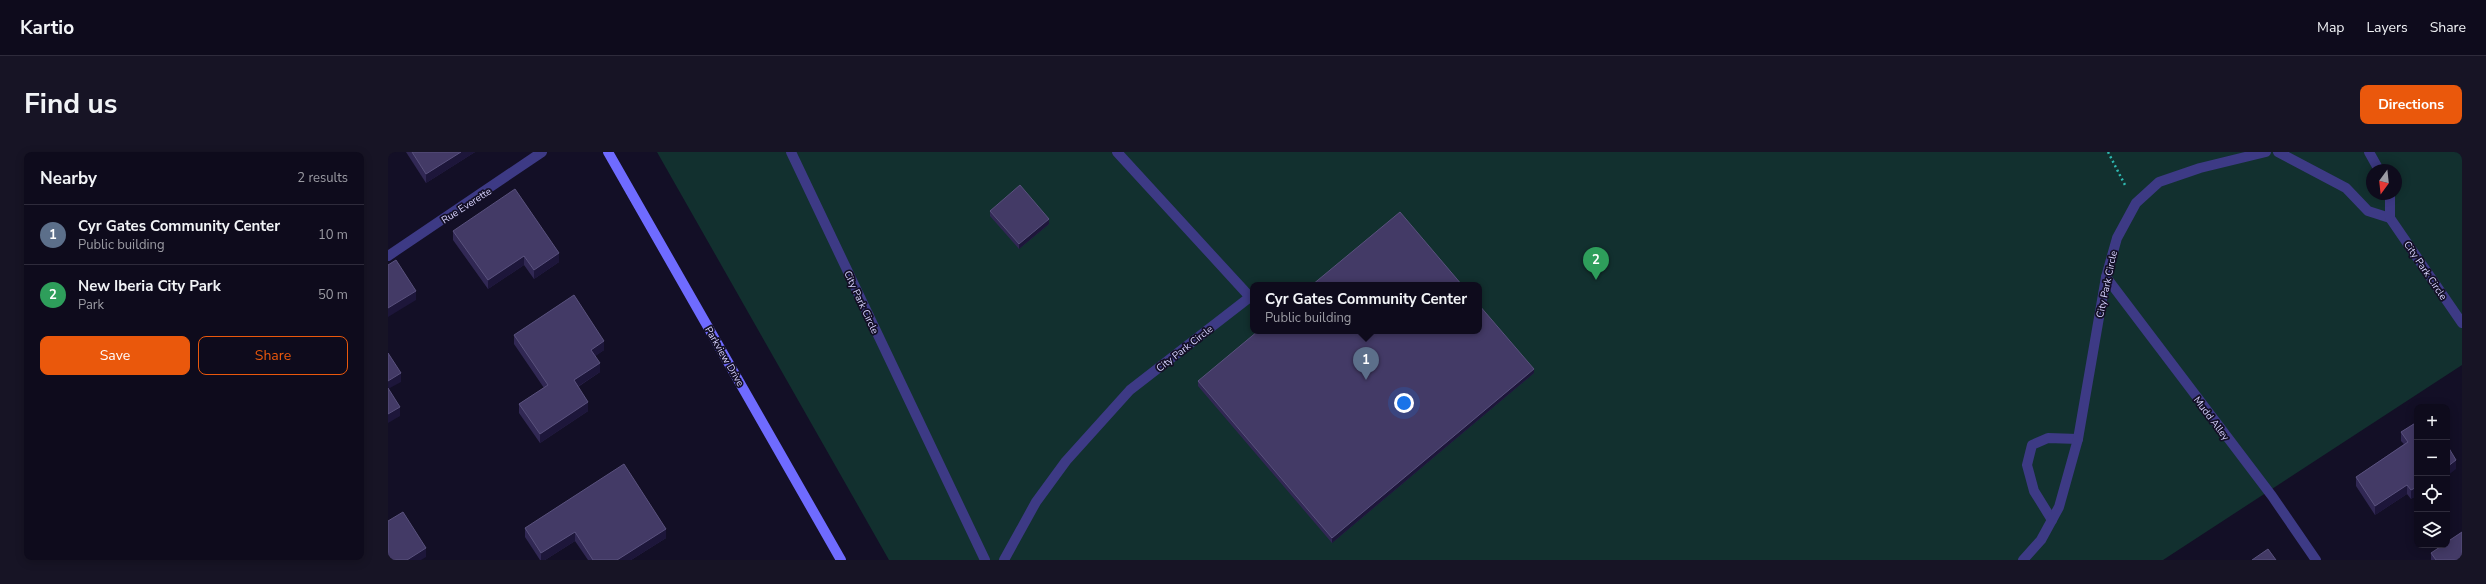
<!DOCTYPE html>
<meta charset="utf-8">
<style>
body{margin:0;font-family:"Nunito Sans",sans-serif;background:#171425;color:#f1f3f6}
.controls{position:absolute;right:12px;bottom:12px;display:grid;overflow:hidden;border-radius:8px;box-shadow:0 2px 10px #0003}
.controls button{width:36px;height:36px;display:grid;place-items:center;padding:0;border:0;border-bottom:1px solid #2e2b3b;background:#0e0b1c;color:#f1f3f6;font:20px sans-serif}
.compass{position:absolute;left:1978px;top:12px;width:36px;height:36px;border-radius:50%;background:#0e0b1c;box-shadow:0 2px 10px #0003;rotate:195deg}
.you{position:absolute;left:1016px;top:251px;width:14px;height:14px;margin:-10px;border:3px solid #fff;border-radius:50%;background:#1a73e8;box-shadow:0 0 0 6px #1a73e833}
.badge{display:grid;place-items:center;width:26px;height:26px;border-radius:50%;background:#ea580c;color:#fff;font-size:13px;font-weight:700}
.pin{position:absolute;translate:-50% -33px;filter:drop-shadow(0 1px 2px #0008)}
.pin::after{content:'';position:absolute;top:21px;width:14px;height:12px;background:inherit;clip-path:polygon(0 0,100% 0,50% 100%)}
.popup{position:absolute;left:862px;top:130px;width:232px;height:52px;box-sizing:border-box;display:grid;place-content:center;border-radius:8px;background:#0e0b1c;filter:drop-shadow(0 1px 3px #0005);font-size:13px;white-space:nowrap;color:#9b9ba3}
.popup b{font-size:15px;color:#f1f3f6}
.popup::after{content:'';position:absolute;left:50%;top:100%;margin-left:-8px;border:8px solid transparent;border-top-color:#0e0b1c}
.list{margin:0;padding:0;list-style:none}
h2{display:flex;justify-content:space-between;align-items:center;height:52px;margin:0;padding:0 16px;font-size:17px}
h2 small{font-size:13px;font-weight:400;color:#9b9ba3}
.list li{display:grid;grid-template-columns:26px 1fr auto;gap:12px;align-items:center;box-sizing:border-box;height:60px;padding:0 16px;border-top:1px solid #2e2b3b}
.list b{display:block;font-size:15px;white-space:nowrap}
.list p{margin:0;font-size:13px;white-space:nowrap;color:#9b9ba3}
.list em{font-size:13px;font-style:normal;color:#9b9ba3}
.actions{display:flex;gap:8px;padding:12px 16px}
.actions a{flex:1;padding:9px 0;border:1px solid #ea580c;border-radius:8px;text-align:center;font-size:14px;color:#ea580c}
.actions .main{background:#ea580c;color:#fff}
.icon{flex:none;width:22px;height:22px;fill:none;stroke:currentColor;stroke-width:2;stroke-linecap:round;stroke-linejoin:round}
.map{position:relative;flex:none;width:2074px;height:408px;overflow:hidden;border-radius:8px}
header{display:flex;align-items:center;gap:24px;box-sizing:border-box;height:56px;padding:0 20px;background:#0e0b1c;border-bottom:1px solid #2e2b3b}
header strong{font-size:19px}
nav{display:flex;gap:22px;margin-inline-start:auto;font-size:14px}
.intro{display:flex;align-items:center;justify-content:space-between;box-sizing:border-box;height:96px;padding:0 24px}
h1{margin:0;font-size:28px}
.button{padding:10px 18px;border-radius:8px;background:#ea580c;color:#fff;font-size:14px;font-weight:700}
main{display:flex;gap:24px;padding:0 24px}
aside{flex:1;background:#0e0b1c;border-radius:8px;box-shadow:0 2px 10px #0003}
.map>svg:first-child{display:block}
.green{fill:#12302f;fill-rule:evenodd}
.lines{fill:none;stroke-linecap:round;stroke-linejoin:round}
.path{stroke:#2fb8b0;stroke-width:2.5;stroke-dasharray:2 3;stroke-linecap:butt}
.service{stroke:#3d3a85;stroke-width:10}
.minor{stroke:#3d3a85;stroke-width:10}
.secondary{stroke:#6f6bff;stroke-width:10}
.wall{fill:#312854}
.shaded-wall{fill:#1d163a}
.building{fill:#433a66;stroke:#5a527e}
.labels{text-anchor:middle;stroke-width:3.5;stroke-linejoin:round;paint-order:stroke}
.street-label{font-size:10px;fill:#d9d4ff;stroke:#130f26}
</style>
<header>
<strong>Kartio</strong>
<nav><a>Map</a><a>Layers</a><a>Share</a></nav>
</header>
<div class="intro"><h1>Find us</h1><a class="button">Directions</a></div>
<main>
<aside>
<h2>Nearby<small>2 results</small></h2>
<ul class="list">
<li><span class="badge" style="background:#5c6f8a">1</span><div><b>Cyr Gates Community Center</b><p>Public building</p></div><em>10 m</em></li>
<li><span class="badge" style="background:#2e9e5b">2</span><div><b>New Iberia City Park</b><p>Park</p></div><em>50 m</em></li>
</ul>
<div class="actions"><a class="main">Save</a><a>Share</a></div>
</aside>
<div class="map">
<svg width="2074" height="408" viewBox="0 0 2074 408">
<rect width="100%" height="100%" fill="#130f26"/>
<path class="green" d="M269,0H2074V213L1775,408H501ZM1984,18H2008V42H1984ZM865,133H1091V179H865Z"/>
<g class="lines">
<path class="path" d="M1720,0L1737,33"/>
<g class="service">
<path d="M403,0L597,408"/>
<path d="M1890,0L1958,36L1980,59L2002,66"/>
<path d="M1981,0L1991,18"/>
<path d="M2002,42V66L2074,171"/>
<path d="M1718,125L1884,344L1928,408"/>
<path d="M1664,368L1646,339L1639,313L1644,293L1660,286L1690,287"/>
<path d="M616,408L648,350L678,309L742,238L862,145L729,0"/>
<path d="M1635,408L1653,388L1671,355L1690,287L1718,125L1729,86L1748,51L1771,30L1812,16L1878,0"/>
</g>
<path class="minor" d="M0,104L154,0"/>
<path class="secondary" d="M220,0L453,408"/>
</g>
<g class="wall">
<path d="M18,0H87L38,31Z"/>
<path d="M602,59L661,72L631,97L602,64Z"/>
<path d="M65,79L171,110L146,127L136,113L100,137L65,88Z"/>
<path d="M126,183L216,198L207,204L212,220L190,235L200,259L152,291L131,261V252L156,236L126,192Z"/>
<path d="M1146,221L944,391L810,234V229Z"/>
<path d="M2029,270V343L2023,347L2019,342L1987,363L1968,334V325L2016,292L2013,289V280Z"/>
<path d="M137,376L278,386L243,408H200L187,389L157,408H152L137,385Z"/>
<path d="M2043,401L2074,408H2043Z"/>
</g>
<g class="shaded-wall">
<path d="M73,0H87L38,31V22Z"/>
<path d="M661,67V72L631,97V92Z"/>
<path d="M171,101V110L146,127V118Z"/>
<path d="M136,104V113L100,137V128Z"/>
<path d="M28,139V148L0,165V156Z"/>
<path d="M216,189V198L203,207V198Z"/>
<path d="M212,211V220L186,237V228Z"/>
<path d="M1146,217V221L944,391V386Z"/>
<path d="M13,221V230L0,237V229Z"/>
<path d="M200,250V259L152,291V282Z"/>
<path d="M12,255V264L0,271V262Z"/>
<path d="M2068,308V317L2059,324V315Z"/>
<path d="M2019,333V342L1987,363V354Z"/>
<path d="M2029,335V343L2023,347V338Z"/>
<path d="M278,377V386L243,408H229Z"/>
<path d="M187,380V389L157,408H153V401Z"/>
<path d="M38,396V405L33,408H19Z"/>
</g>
<g class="building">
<path d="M24,0H73L38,22Z"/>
<path d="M632,33L661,67L631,92L602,59Z"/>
<path d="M127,37L171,101L146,118L136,104L100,128L65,79Z"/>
<path d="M1012,60L1074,133H924Z"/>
<path d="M8,108L28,139L0,156V113Z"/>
<path d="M186,143L216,189L203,198L212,211L186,228L200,250L152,282L131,252L160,233L126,183Z"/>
<path d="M1091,153L1146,217L944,386L810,229L870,179H1091Z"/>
<path d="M0,201L13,221L0,229Z"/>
<path d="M0,236L12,255L0,262Z"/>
<path d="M2029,270V335L2023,338L2019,333L1987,354L1968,325L2020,290L2013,280Z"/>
<path d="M2059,293L2068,308L2059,315Z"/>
<path d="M236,312L278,377L229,408H205L187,380L153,401L137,376Z"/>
<path d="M15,360L38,396L19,408H0V369Z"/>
<path d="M2074,380V408H2048L2043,401L2055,393H2059V390Z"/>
<path d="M1880,397L1888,408H1864Z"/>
</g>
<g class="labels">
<g class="street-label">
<text transform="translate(78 53) rotate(-33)" y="4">Rue Everette</text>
<text transform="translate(2038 118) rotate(56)" y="4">City Park Circle</text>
<text transform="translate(1718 132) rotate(-78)" y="4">City Park Circle</text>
<text transform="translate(474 150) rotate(65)" y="4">City Park Circle</text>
<text transform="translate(796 196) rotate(-38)" y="4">City Park Circle</text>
<text transform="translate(337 204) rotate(60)" y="4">Parkview Drive</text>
<text transform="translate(1824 266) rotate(53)" y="4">Mudd Alley</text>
</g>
</g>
</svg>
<div class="controls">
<button>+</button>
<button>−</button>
<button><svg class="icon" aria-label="locate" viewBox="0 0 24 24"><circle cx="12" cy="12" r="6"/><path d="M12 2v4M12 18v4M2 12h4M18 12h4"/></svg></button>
<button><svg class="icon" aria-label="layers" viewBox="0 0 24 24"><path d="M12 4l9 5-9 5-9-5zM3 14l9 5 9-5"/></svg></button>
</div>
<svg class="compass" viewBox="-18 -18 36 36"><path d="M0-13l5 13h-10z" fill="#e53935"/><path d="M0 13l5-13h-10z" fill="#9b9ba3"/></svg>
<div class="you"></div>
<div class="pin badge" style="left:978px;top:228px;background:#5c6f8a">1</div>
<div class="popup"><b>Cyr Gates Community Center</b>Public building</div>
<div class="pin badge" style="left:1208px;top:128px;background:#2e9e5b">2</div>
</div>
</main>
